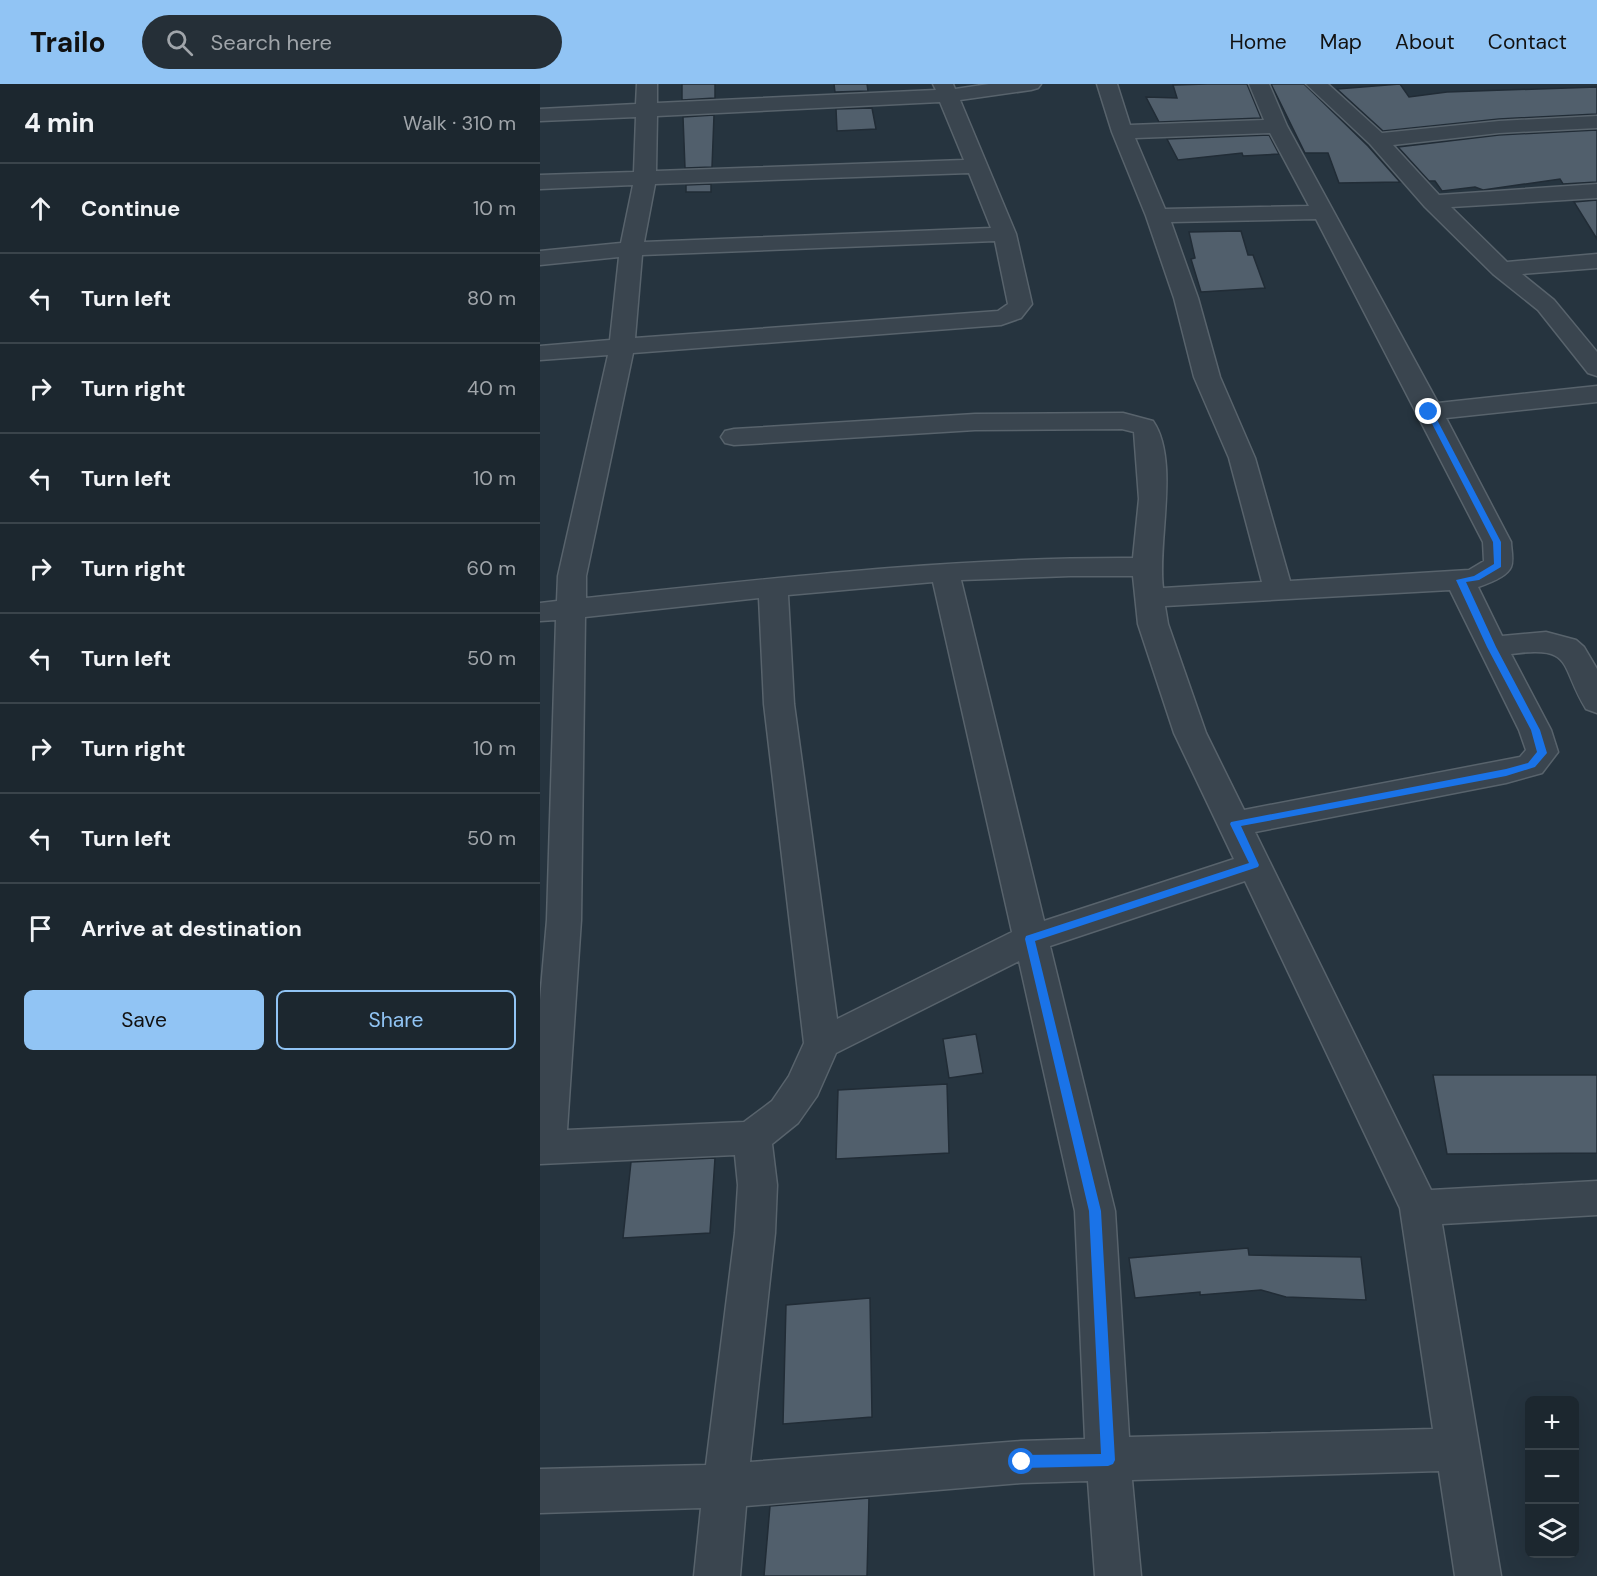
<!DOCTYPE html>
<meta charset="utf-8">
<style>
body{margin:0;font-family:"DM Sans",sans-serif;background:#252f37;color:#f1f3f6}
.controls{position:absolute;right:18px;bottom:18px;display:grid;overflow:hidden;border-radius:9px;box-shadow:0 6px 24px #0002}
.controls button{width:54px;height:54px;display:grid;place-items:center;padding:0;border:0;border-bottom:2px solid #3a444b;background:#1c272f;color:#f1f3f6;font:30px sans-serif}
.stop{position:absolute;width:18px;height:18px;margin:-14px;border:4px solid #1a73e8;border-radius:50%;background:#fff}
.stop.end{background:#1a73e8;border-color:#fff;box-shadow:0 2px 6px #0008}
.list{margin:0;padding:0;list-style:none}
h2{display:flex;justify-content:space-between;align-items:center;height:78px;margin:0;padding:0 24px;font-size:26px}
h2 small{font-size:20px;font-weight:400;color:#a0a5aa}
.list li{display:grid;grid-template-columns:39px 1fr auto;gap:18px;align-items:center;box-sizing:border-box;height:90px;padding:0 24px;border-top:2px solid #3a444b}
.list b{display:block;font-size:22px;white-space:nowrap}
.list em{font-size:20px;font-style:normal;color:#a0a5aa}
.actions{display:flex;gap:12px;padding:18px 24px}
.actions a{flex:1;padding:14px 0;border:2px solid #91c4f4;border-radius:9px;text-align:center;font-size:21px;color:#91c4f4}
.actions .main{background:#91c4f4;color:#111}
.icon{flex:none;width:33px;height:33px;fill:none;stroke:currentColor;stroke-width:2;stroke-linecap:round;stroke-linejoin:round}
.map{position:relative;flex:none;width:1057px;height:1492px;overflow:hidden}
header{display:flex;align-items:center;gap:36px;box-sizing:border-box;height:84px;padding:0 30px;background:#91c4f4;color:#111}
header strong{font-size:28px}
nav{display:flex;gap:33px;margin-inline-start:auto;font-size:21px}
.search{width:420px;height:54px;background:#252f37;display:flex;align-items:center;gap:15px;box-sizing:border-box;padding:0 21px;border-radius:33px;color:#a0a5aa;font-size:22px}
main{display:flex}
aside{flex:1;background:#1c272f}
.map>svg:first-child{display:block}
.building{fill:#515f6c;stroke:#212c36;stroke-width:1.5}
.lines{fill:none;stroke-linecap:round;stroke-linejoin:round}
.minor-casing{stroke:#58636c;stroke-width:3}
.minor{fill:#3a454f;fill-rule:evenodd}
.route{fill:#1a73e8}
</style>
<header>
<strong>Trailo</strong>
<div class="search"><svg class="icon" aria-label="search" viewBox="0 0 24 24"><circle cx="10" cy="10" r="6"/><path d="M15 15l6 6"/></svg>Search here</div>
<nav><a>Home</a><a>Map</a><a>About</a><a>Contact</a></nav>
</header>
<main>
<aside>
<h2>4 min<small>Walk · 310 m</small></h2>
<ul class="list">
<li><svg class="icon" aria-label="ahead" viewBox="0 0 24 24"><path d="M12 20V5M6 11l6-6 6 6"/></svg><div><b>Continue</b></div><em>10 m</em></li>
<li><svg class="icon" aria-label="left" viewBox="0 0 24 24"><path d="M17 20v-9H6M10 6l-5 5 5 5"/></svg><div><b>Turn left</b></div><em>80 m</em></li>
<li><svg class="icon" aria-label="right" viewBox="0 0 24 24"><path d="M7 20v-9h11M14 6l5 5-5 5"/></svg><div><b>Turn right</b></div><em>40 m</em></li>
<li><svg class="icon" aria-label="left" viewBox="0 0 24 24"><path d="M17 20v-9H6M10 6l-5 5 5 5"/></svg><div><b>Turn left</b></div><em>10 m</em></li>
<li><svg class="icon" aria-label="right" viewBox="0 0 24 24"><path d="M7 20v-9h11M14 6l5 5-5 5"/></svg><div><b>Turn right</b></div><em>60 m</em></li>
<li><svg class="icon" aria-label="left" viewBox="0 0 24 24"><path d="M17 20v-9H6M10 6l-5 5 5 5"/></svg><div><b>Turn left</b></div><em>50 m</em></li>
<li><svg class="icon" aria-label="right" viewBox="0 0 24 24"><path d="M7 20v-9h11M14 6l5 5-5 5"/></svg><div><b>Turn right</b></div><em>10 m</em></li>
<li><svg class="icon" aria-label="left" viewBox="0 0 24 24"><path d="M17 20v-9H6M10 6l-5 5 5 5"/></svg><div><b>Turn left</b></div><em>50 m</em></li>
<li><svg class="icon" aria-label="arrive" viewBox="0 0 24 24"><path d="M6 21V4h12l-3 4 3 4H6"/></svg><div><b>Arrive at destination</b></div></li>
</ul>
<div class="actions"><a class="main">Save</a><a>Share</a></div>
</aside>
<div class="map">
<svg width="1057" height="1492" viewBox="0 0 1057 1492">
<rect width="100%" height="100%" fill="#26343f"/>
<g class="building">
<path d="M142,0H175V14L142,16Z"/>
<path d="M294,0H327L328,7L295,8Z"/>
<path d="M667,0H707L721,34L619,38L606,13L637,14L633,1Z"/>
<path d="M731,0H764L828,62L860,98L799,99L788,69H765Z"/>
<path d="M860,0L869,13L907,8L1057,3V30L959,35L843,47L797,5Z"/>
<path d="M332,24L336,45L297,47L296,25Z"/>
<path d="M174,31L172,83L145,84L143,33Z"/>
<path d="M1057,46V98L1023,100L1020,95L943,106L935,103L902,107L895,97H889L858,63L959,51Z"/>
<path d="M729,51L739,70L703,72L702,69L638,76L627,55Z"/>
<path d="M171,100V108H146V101Z"/>
<path d="M1057,116V155L1034,118Z"/>
<path d="M701,147L708,171H713L725,204L661,208L651,175L655,174L649,148Z"/>
<path d="M436,950L443,989L409,994L403,955Z"/>
<path d="M893,991H1057V1069L907,1070Z"/>
<path d="M407,1000L409,1069L296,1075L298,1006Z"/>
<path d="M175,1074L170,1149L83,1154L91,1078Z"/>
<path d="M708,1164L709,1171L821,1173L826,1216L746,1213L721,1206L660,1211V1208L595,1214L589,1174Z"/>
<path d="M330,1214L332,1333L243,1340L246,1221Z"/>
<path d="M329,1414L327,1492H224L230,1422Z"/>
</g>
<g class="lines">
<defs>
<g id="minor">
<path d="M97,0H117V19L396,6L393,0H413L415,5L449,0H501L498,4L491,6L420,16L476,150L492,220L481,234L461,241L93,269L46,492V514C228,495 409,473 593,474L599,415L594,348L582,345L435,346L194,361L185,359L181,353L185,347L194,345L435,330L583,329L613,337C640,376 617,458 623,504L722,498L689,374L654,293L634,214L606,132L572,48L557,0H577L590,41L724,36L709,0H729L747,42L898,319L1057,302V318L906,334L971,458C971,465 974,476 971,483C967,493 947,500 938,503L962,552L1006,548L1036,556L1044,563L1057,585V629L1046,625C1019,581 1035,561 971,570L1011,646L1018,668L1002,689L966,699L715,748L891,1106L1057,1097V1131L902,1140L961,1492H915L899,1387L592,1396L601,1492H555L548,1397L481,1399L206,1422L200,1492H154L161,1424L0,1429V1385L166,1381L195,1149L198,1101L195,1071L0,1080V916L7,836L16,536L0,537V519L17,517L18,492L68,271L0,276V262L70,256L79,173L0,181V167L81,159L93,101L0,105V91L94,88L96,33L0,37V25L96,20ZM400,18L424,76L116,87L117,32ZM730,49L769,122L625,125L595,54ZM429,89L451,144L104,158L115,100ZM776,135L943,458L944,477L929,486L750,497L715,374L680,293L658,214L631,138ZM455,157L468,220L458,227L95,254L102,171ZM530,492H593L598,540L634,649L694,775L504,837L421,496ZM393,498L472,848L297,935L254,620L248,511ZM910,506L979,646L986,666L980,673L704,726L666,649L628,540L625,522ZM219,514L224,620L264,959L249,992L232,1017L204,1038L27,1046L41,836L45,533ZM705,797L860,1124L893,1345L589,1353L575,1127L510,862ZM479,877L535,1127L545,1355L481,1357L210,1378L235,1149L237,1101L232,1060L258,1039L277,1012L296,969Z"/>
<path d="M766,0H788L842,49L959,37L1057,32V44L959,49L853,61L899,111L1057,100V114L911,123L967,178L1057,170V184L982,190L1014,216L1057,268V292L1048,289L998,226L953,190L885,123L830,60Z"/>
</g>
</defs>
<use href="#minor" class="minor-casing"/>
<use href="#minor" class="minor"/>
</g>
<path class="route" d="M889,326L893,328L961,458V483L939,496L926,498L956,563L1000,646L1007,669L995,683L966,692L701,742L719,781L718,783L495,857L561,1127L575,1376L573,1380L568,1382L482,1384L477,1382L475,1378L477,1373L482,1371L561,1370L549,1127L485,855L486,852L709,779L690,740L691,738L966,685L988,679L997,668L991,646L947,563L916,496L934,492L954,480L953,458L886,328Z"/>
</svg>
<div class="controls">
<button>+</button>
<button>−</button>
<button><svg class="icon" aria-label="layers" viewBox="0 0 24 24"><path d="M12 4l9 5-9 5-9-5zM3 14l9 5 9-5"/></svg></button>
</div>
<div class="stop" style="left:482px;top:1378px"></div>
<div class="stop end" style="left:889px;top:328px"></div>
</div>
</main>
